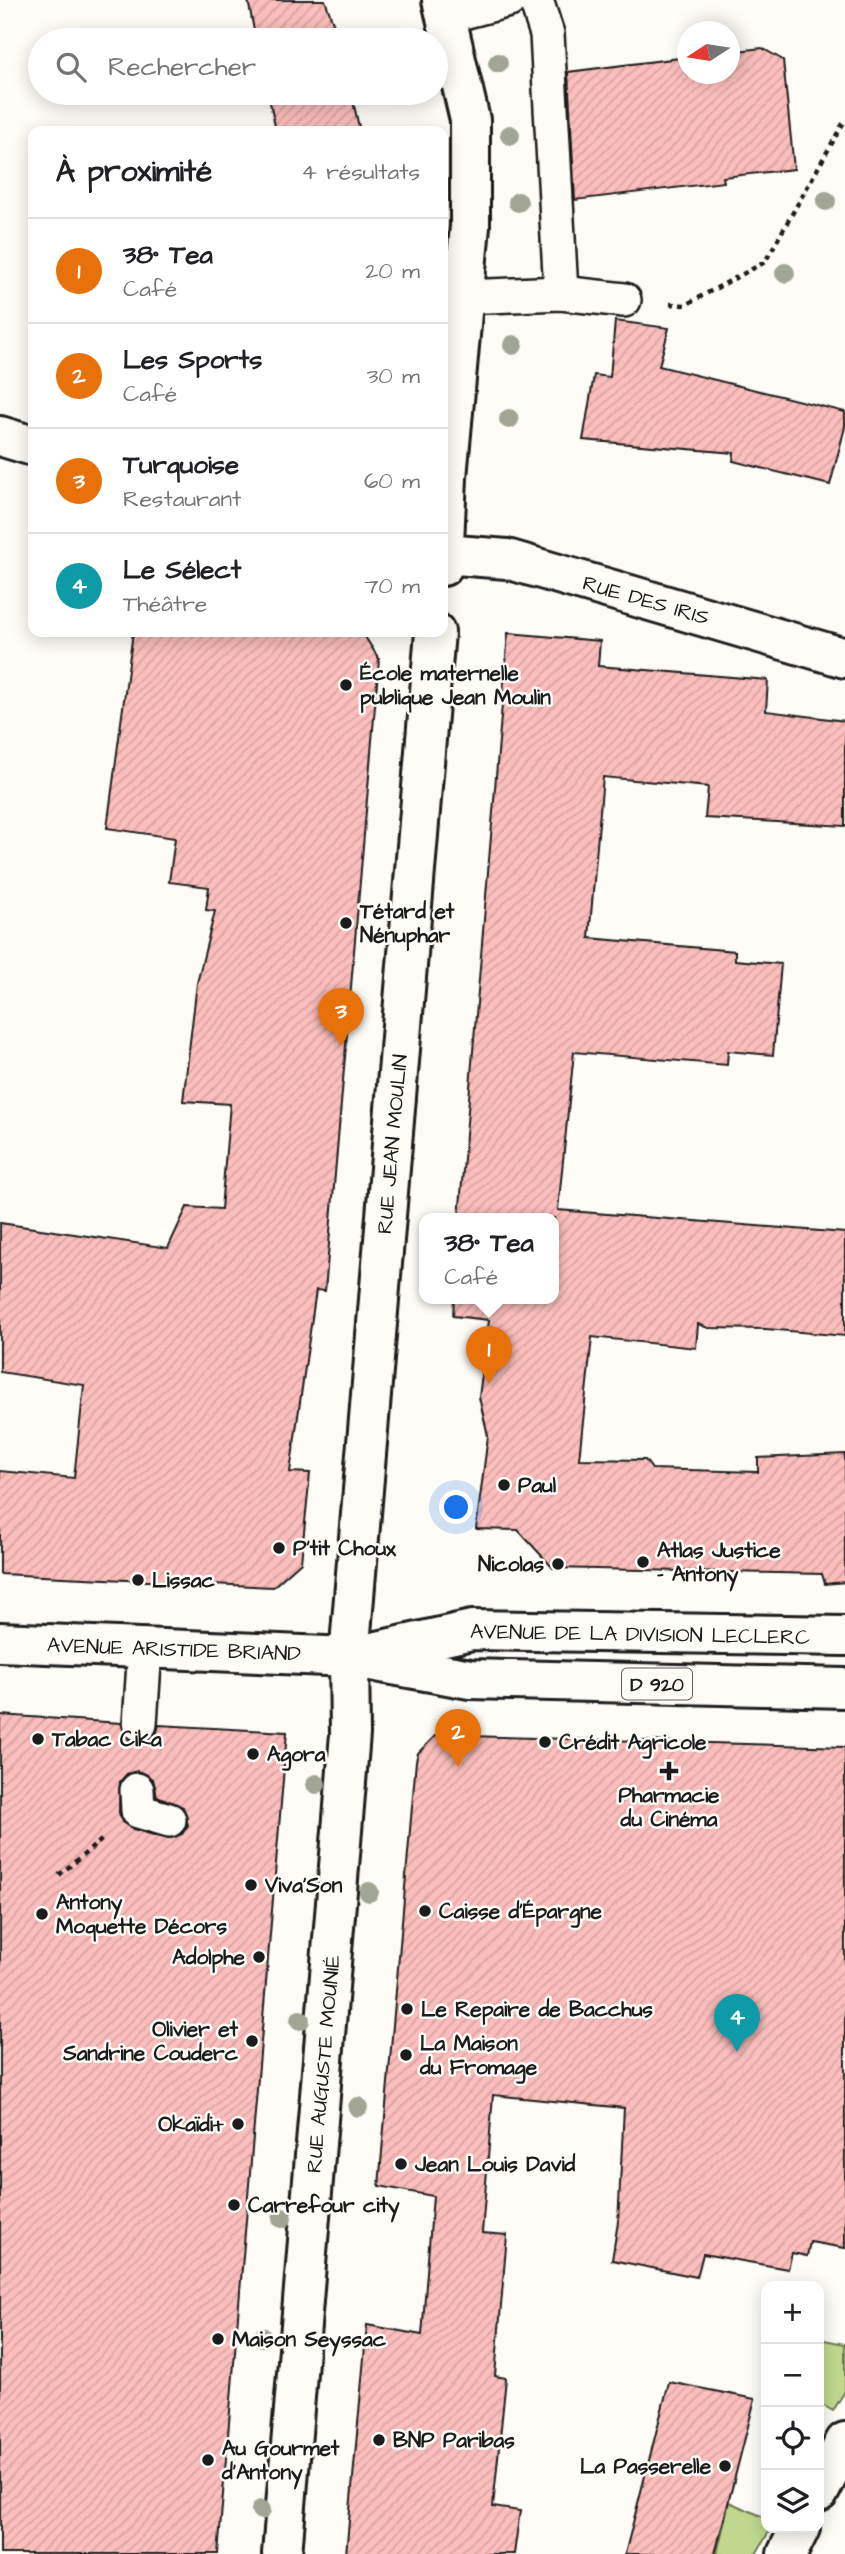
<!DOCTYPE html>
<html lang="fr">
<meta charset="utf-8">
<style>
body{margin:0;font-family:"Architects Daughter",sans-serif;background:#f6f6f6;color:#202124}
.controls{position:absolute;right:21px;bottom:21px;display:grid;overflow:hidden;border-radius:14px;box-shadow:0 4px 18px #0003}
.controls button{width:63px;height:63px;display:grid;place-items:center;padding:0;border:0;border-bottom:2px solid #e0e0e0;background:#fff;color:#202124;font:35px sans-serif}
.compass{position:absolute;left:677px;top:21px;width:63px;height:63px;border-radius:50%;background:#fff;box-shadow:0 4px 18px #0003;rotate:258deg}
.you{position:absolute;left:457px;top:1508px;width:24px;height:24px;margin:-18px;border:5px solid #fff;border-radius:50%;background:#1a73e8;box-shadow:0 0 0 10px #1a73e833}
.badge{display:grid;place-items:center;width:46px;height:46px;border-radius:50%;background:#0f766e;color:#fff;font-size:23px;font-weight:700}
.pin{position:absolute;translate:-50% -58px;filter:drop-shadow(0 2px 4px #0008)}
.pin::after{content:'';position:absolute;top:37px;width:24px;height:21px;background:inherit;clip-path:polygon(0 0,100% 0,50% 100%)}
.popup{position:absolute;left:419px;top:1213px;width:140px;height:91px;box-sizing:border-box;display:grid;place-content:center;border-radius:14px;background:#fff;filter:drop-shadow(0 2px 5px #0005);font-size:23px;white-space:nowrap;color:#757577}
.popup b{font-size:26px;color:#202124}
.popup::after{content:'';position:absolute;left:50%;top:100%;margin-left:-14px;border:14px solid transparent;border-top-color:#fff}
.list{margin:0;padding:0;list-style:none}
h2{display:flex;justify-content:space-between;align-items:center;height:91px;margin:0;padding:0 28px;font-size:30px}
h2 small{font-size:23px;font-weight:400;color:#757577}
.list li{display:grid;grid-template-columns:46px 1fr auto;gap:21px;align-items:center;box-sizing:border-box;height:105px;padding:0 28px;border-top:2px solid #e0e0e0}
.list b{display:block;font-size:26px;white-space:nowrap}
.list p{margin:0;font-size:23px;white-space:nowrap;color:#757577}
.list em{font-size:23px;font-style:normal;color:#757577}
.icon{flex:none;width:38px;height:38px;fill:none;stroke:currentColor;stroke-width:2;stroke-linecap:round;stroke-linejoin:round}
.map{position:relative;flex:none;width:845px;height:2554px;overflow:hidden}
.search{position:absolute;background:#fff;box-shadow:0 4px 18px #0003;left:28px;top:28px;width:420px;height:77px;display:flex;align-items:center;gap:18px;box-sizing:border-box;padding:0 24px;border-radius:38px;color:#757577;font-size:26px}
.panel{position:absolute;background:#fff;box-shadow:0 4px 18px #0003;left:28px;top:126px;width:420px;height:511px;border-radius:14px}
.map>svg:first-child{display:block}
.grass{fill:#c0d88e;stroke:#6e7a55;stroke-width:2}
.building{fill:url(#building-hatch);stroke:#1c1c1c;stroke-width:2;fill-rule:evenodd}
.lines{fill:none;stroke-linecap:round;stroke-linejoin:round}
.lane-casing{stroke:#1c1c1c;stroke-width:38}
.street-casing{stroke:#1c1c1c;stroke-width:44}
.secondary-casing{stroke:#1c1c1c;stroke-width:44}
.primary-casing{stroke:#1c1c1c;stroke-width:44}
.path{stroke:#1c1c1c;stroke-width:4.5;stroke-dasharray:5 5;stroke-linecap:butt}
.lane{stroke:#fdfcf7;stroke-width:33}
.street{stroke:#fdfcf7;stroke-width:38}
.secondary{stroke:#fdfcf7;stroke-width:38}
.primary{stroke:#fdfcf7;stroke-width:38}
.tree{fill:#a1a595}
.poi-dot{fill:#1c1c1c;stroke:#fdfcf7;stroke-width:2.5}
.labels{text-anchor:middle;stroke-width:5;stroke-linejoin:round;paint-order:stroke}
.shield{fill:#fdfcf7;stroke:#605f5e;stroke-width:2}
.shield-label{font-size:19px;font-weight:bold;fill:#1c1c1c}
.street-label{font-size:21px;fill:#1c1c1c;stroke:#fdfcf7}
.poi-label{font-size:21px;font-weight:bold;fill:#1c1c1c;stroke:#fdfcf7;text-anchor:start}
</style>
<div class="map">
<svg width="845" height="2554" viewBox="0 0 845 2554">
<defs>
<pattern id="building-hatch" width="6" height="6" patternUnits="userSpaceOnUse" patternTransform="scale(1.75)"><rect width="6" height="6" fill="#fbbebc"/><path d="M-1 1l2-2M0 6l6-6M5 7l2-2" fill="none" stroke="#d7a3a1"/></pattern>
</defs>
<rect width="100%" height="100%" fill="#fdfcf7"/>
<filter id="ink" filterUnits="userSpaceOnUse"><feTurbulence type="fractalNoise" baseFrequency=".0143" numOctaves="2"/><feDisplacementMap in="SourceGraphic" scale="14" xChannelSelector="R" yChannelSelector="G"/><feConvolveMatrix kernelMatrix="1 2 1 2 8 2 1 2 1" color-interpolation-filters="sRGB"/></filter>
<g filter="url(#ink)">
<g class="grass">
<path d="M819,2339L845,2344V2391L833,2411L819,2403Z"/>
<path d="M729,2502L766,2518V2528H771L756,2554H717Z"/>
</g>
<g class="building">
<path d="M248,0H325L339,40H256Z"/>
<path d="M762,48L783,60L794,169L723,177L724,182L575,200L568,72L688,57V74H730V52Z"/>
<path d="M268,93H351L360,131H276Z"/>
<path d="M615,321L669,328L659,366L845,412V427L830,485L733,461L734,453L583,440L594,375L610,377Z"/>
<path d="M133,632H362L379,659L325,1291L316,1290L290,1472L310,1473L301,1562L273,1587L0,1574V1471L74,1478L84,1385L0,1372V1223L168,1248L187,1207L221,1209L230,1104L183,1101L197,983L215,911L206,910L209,887L169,882L175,838L107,828Z"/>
<path d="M508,633L600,641L598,666L768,680L766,711L845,721V826L705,818L708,787L603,777L589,938L735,951V960L781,964L773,1055L728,1051L727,1065L574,1052L558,1210L845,1233V1336L766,1329L708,1328L698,1324L696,1348L592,1337L579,1459L645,1460L652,1469L758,1472V1458L845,1454V1582L825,1584L822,1574L553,1568L518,1530L476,1529L488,1436L479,1397L489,1320L453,1316L454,1298H554V1218H459Z"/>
<path d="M0,1715L121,1723L129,1740L139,1743L156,1735L159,1725L287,1732L218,2554H0ZM137,1771L153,1779L157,1796L183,1807L188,1825L182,1834L164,1838L133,1829L122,1822L119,1812L120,1782L127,1774Z"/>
<path d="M436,1735L845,1747V2248L810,2242L807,2256L792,2253L788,2269L703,2254L697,2277L612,2260L618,2222L624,2108L493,2095L482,2233L507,2235L495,2376L506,2378L493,2507L520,2511L514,2554H346L367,2325L422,2335L433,2196L379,2186L416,1761L418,1753Z"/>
<path d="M669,2382L755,2399L715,2554H625Z"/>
</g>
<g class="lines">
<defs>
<g id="lane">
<path d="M536,0L547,34L561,293"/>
<path d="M447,16L509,0"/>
<path d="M464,297L561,293L624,300"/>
<path d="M140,1724L145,1648"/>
<path d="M137,1790L138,1811L169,1820"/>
</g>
<g id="street">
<path d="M0,436L33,446"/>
<path d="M443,554L507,559L845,658"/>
<path d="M819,2492L845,2442"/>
<path d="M282,2554L350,1734L349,1657"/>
<path d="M787,2554L800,2528"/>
</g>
<g id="secondary">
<path d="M442,0L470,120V226L447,477L443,566"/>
<path d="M349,1657L435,632"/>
</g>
<g id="primary">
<path d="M0,1642L349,1657L470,1679L845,1688"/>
<path d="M364,1654L472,1630L845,1636"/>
</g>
</defs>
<use href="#lane" class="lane-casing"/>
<use href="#street" class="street-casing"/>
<use href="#secondary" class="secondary-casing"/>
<use href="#primary" class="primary-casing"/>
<g class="path">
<path d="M670,304L685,305L765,262L845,120"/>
<path d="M59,1875L104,1838"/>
</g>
<use href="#lane" class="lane"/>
<use href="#street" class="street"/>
<use href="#secondary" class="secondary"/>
<use href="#primary" class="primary"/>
</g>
<g class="tree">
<circle cx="498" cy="63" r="10"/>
<circle cx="510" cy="135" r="10"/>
<circle cx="826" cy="201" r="10"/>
<circle cx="518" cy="202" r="10"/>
<circle cx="785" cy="273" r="10"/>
<circle cx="513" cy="345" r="10"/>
<circle cx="509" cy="419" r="10"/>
<circle cx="316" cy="1784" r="10"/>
<circle cx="369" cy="1892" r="10"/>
<circle cx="300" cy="2020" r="10"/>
<circle cx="358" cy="2107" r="10"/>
<circle cx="282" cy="2218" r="10"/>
<circle cx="262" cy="2337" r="10"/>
<circle cx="261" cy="2510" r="10"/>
</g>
</g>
<g class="poi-dot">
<circle cx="346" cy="685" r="7"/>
<circle cx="346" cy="923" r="7"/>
<circle cx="504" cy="1485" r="7"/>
<circle cx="279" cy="1548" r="7"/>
<circle cx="643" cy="1562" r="7"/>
<circle cx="558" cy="1564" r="7"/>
<circle cx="138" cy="1580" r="7"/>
<circle cx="38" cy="1739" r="7"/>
<circle cx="545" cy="1742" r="7"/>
<circle cx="253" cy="1754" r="7"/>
<path d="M665.5 1760.5h7v7h7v7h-7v7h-7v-7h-7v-7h7z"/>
<circle cx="251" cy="1885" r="7"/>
<circle cx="425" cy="1911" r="7"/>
<circle cx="42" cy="1914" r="7"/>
<circle cx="259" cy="1957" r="7"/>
<circle cx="407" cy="2009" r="7"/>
<circle cx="252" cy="2041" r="7"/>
<circle cx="406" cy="2055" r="7"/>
<circle cx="238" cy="2124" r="7"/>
<circle cx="401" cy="2164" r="7"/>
<circle cx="234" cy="2205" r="7"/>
<circle cx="218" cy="2339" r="7"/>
<circle cx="379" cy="2440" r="7"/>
<circle cx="208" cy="2460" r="7"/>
<circle cx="725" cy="2466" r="7"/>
</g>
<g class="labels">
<rect class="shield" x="622" y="1668.5" width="70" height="31" rx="5"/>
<g class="shield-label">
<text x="657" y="1691">D 920</text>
</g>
<g class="street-label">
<text transform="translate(646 600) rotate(16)" y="7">RUE DES IRIS</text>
<text transform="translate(392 1144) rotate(-85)" y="7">RUE JEAN MOULIN</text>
<text transform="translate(640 1634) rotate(1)" y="7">AVENUE DE LA DIVISION LECLERC</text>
<text transform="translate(174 1649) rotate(2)" y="7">AVENUE ARISTIDE BRIAND</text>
<text transform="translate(323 2064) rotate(-85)" y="7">RUE AUGUSTE MOUNIÉ</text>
</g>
<g class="poi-label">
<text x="360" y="680">École maternelle<tspan x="360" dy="24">publique Jean Moulin</tspan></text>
<text x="360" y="918">Tétard et<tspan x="360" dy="24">Nénuphar</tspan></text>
<text x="518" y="1492">Paul</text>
<text x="293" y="1555">P'tit Choux</text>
<text x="657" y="1557">Atlas Justice<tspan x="657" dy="24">- Antony</tspan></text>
<text x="544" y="1571" text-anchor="end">Nicolas</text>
<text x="152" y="1587">Lissac</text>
<text x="52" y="1746">Tabac Cika</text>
<text x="559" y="1749">Crédit Agricole</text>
<text x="267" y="1761">Agora</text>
<text x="669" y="1802" text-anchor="middle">Pharmacie<tspan x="669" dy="24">du Cinéma</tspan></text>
<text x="265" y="1892">Viva'Son</text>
<text x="56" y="1909">Antony<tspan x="56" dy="24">Moquette Décors</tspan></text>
<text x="439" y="1918">Caisse d'Épargne</text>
<text x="245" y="1964" text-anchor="end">Adolphe</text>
<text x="421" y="2016">Le Repaire de Bacchus</text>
<text x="238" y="2036" text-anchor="end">Olivier et<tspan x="238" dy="24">Sandrine Couderc</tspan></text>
<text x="420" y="2050">La Maison<tspan x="420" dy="24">du Fromage</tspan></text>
<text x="224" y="2131" text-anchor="end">Okaïdi+</text>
<text x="415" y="2171">Jean Louis David</text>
<text x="248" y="2212">Carrefour city</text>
<text x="232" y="2346">Maison Seyssac</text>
<text x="393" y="2447">BNP Paribas</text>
<text x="222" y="2455">Au Gourmet<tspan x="222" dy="24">d'Antony</tspan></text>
<text x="711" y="2473" text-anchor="end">La Passerelle</text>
</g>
</g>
</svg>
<div class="controls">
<button>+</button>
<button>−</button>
<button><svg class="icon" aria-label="locate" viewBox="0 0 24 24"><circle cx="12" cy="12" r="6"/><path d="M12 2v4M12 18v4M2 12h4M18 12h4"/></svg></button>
<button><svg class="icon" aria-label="layers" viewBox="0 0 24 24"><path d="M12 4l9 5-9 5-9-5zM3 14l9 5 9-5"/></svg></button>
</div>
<svg class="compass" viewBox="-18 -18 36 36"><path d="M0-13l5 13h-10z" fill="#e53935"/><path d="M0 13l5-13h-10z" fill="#757577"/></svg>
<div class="you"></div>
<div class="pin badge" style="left:489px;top:1384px;background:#e8710a">1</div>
<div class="popup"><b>38° Tea</b>Café</div>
<div class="pin badge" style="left:458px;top:1767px;background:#e8710a">2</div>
<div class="pin badge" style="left:341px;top:1046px;background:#e8710a">3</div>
<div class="pin badge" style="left:737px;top:2052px;background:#0f9aa8">4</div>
<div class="search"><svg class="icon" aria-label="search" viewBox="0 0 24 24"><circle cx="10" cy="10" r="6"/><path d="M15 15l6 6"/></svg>Rechercher</div>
<section class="panel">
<h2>À proximité<small>4 résultats</small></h2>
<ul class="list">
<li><span class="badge" style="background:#e8710a">1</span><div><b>38° Tea</b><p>Café</p></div><em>20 m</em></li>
<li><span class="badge" style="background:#e8710a">2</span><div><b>Les Sports</b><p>Café</p></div><em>30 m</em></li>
<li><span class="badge" style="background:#e8710a">3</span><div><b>Turquoise</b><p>Restaurant</p></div><em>60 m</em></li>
<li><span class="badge" style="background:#0f9aa8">4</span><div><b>Le Sélect</b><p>Théâtre</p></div><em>70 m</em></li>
</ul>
</section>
</div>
